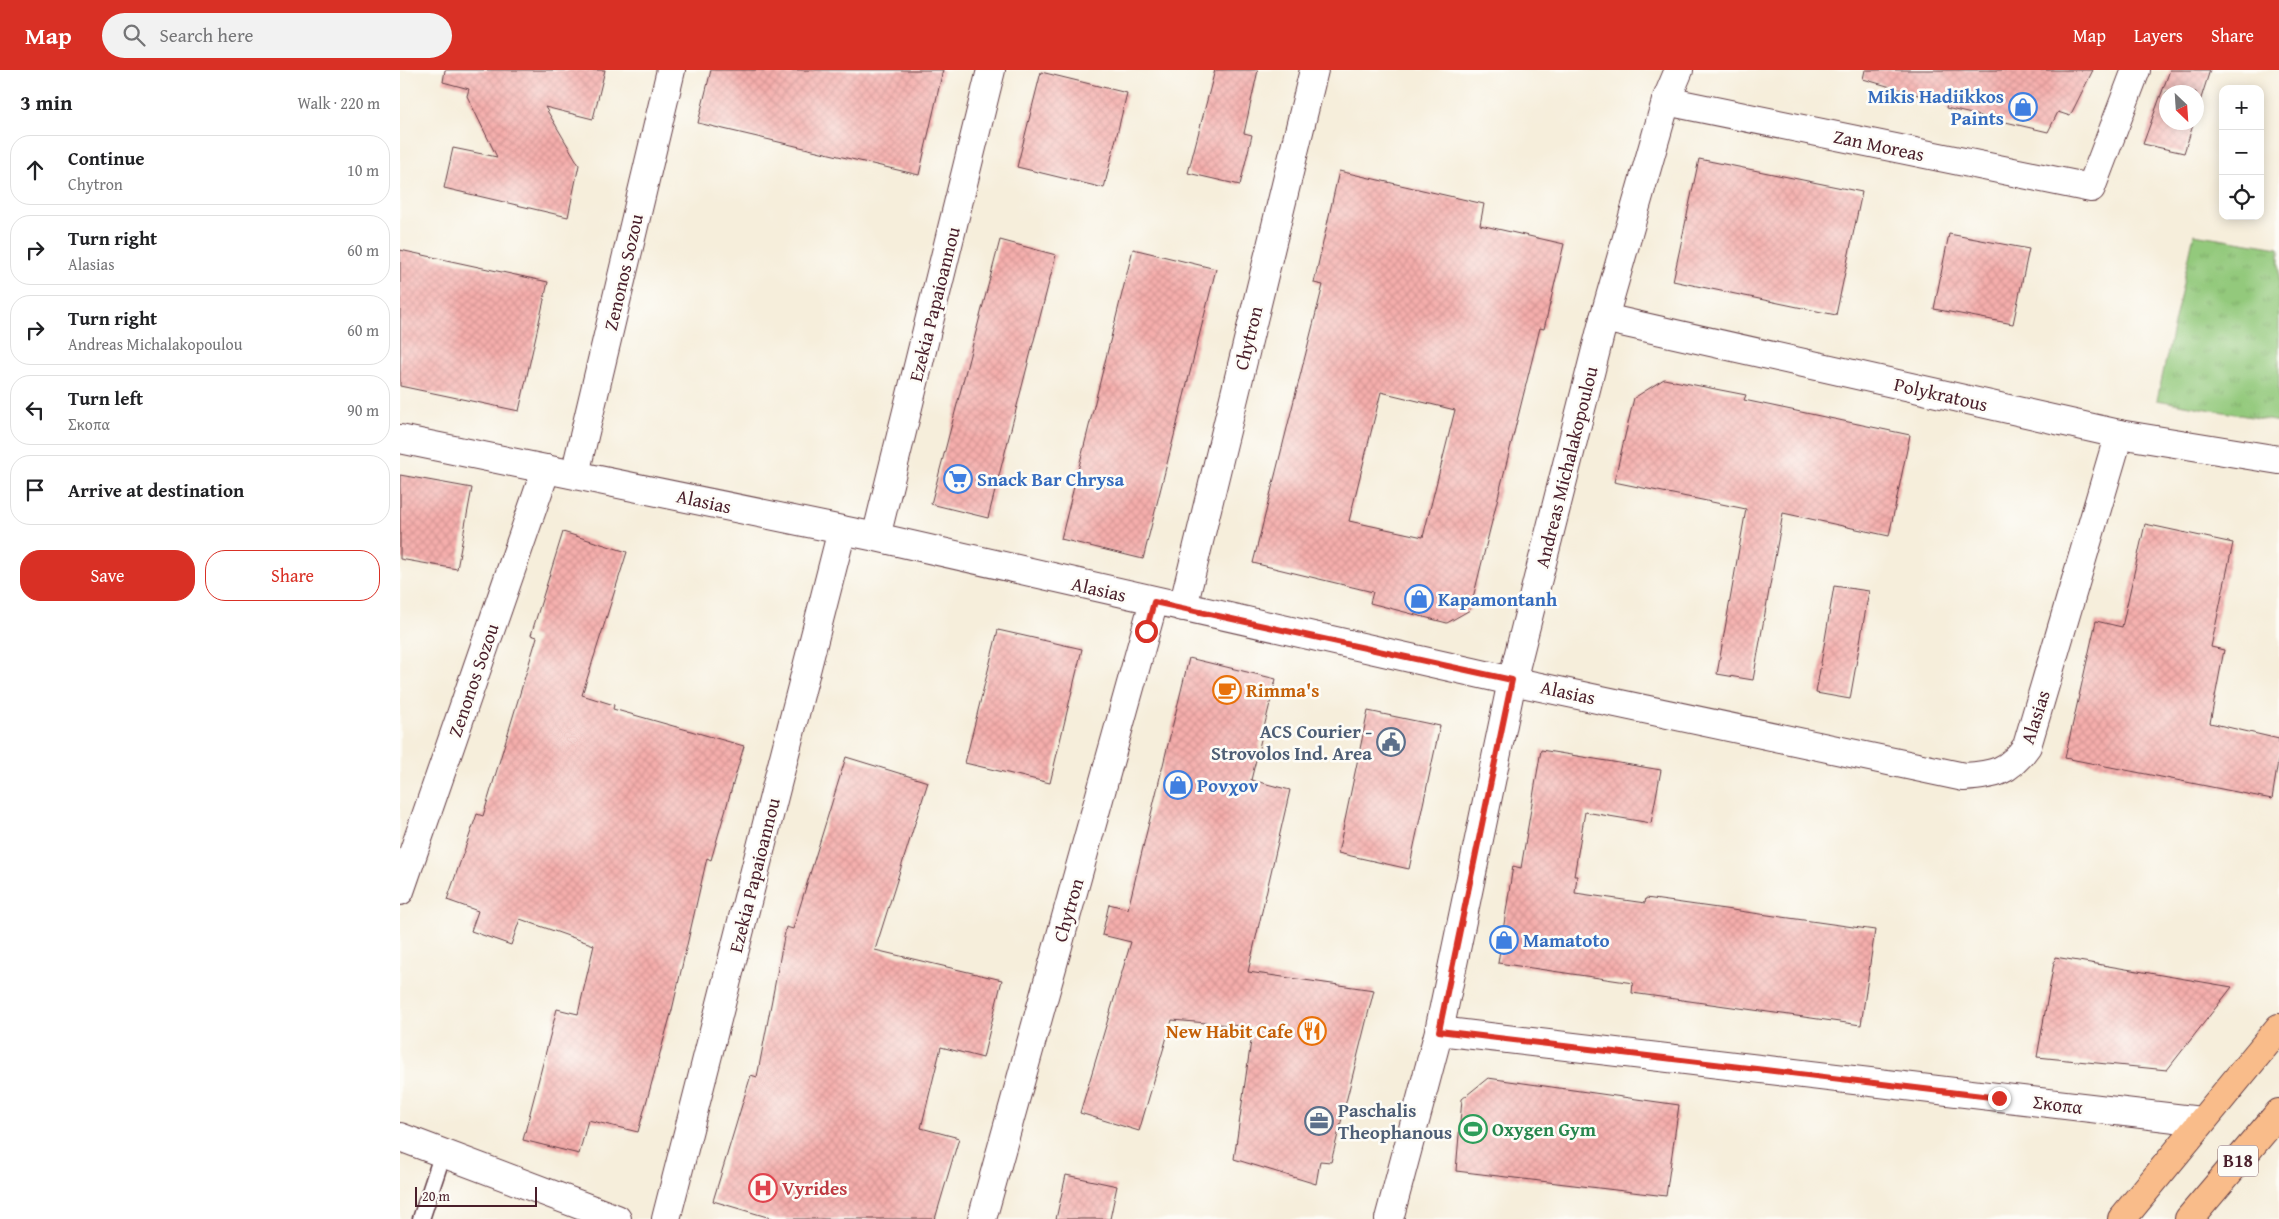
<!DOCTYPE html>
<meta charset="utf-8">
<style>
body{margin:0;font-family:"Gentium Book Plus",serif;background:#f2f2f2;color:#202124}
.controls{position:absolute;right:15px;top:15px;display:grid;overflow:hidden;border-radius:10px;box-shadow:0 2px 12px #0003}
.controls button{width:45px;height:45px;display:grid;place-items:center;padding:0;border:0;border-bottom:1px solid #e0e0e0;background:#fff;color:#202124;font:25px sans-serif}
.compass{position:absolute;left:1759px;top:15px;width:45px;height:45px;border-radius:50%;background:#fff;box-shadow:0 2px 12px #0003;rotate:155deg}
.scale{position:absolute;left:15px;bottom:12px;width:122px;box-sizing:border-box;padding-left:5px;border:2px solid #4a1f2b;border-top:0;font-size:14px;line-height:18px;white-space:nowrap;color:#4a1f2b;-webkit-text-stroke:4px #fdfcf7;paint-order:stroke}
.stop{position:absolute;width:15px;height:15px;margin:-11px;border:4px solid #d93025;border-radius:50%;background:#fff}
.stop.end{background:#d93025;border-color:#fff;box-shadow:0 1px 5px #0008}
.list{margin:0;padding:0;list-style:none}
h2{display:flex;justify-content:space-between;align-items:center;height:65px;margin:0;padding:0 20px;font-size:21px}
h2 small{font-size:16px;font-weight:400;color:#757577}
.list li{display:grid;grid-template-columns:32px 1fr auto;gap:15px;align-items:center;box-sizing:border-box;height:70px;margin:0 10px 10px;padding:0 10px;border:1px solid #e0e0e0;border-radius:20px}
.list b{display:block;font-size:19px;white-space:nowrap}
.list p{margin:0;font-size:16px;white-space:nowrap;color:#757577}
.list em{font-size:16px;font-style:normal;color:#757577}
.actions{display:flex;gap:10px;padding:15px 20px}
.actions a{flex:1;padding:11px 0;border:1px solid #d93025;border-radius:20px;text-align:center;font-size:18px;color:#d93025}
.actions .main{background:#d93025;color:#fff}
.icon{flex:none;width:28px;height:28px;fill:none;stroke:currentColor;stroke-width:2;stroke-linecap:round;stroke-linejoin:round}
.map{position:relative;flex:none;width:1879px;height:1149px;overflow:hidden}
header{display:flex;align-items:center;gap:30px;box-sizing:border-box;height:70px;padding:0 25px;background:#d93025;color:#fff}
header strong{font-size:24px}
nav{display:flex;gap:28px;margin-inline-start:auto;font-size:18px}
.search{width:350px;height:45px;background:#f2f2f2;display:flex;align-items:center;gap:12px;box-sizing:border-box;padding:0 18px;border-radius:28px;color:#757577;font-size:19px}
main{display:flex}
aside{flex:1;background:#fff}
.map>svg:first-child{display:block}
.park{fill:url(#park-tufts);stroke:#6e7454}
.building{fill:url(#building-cross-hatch);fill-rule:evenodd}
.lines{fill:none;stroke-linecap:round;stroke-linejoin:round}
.service-casing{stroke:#643e45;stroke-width:19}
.minor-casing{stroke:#643e45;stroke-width:30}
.tertiary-casing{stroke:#643e45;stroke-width:30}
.primary-casing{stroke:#643e45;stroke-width:30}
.service{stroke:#fff;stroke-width:16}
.minor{stroke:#fff;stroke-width:28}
.tertiary{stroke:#fff;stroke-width:28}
.primary{stroke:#f9bc8a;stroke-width:28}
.route{stroke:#d93025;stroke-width:6}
.labels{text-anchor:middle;stroke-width:5;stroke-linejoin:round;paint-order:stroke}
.shield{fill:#fdfcf7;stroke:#806168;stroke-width:1}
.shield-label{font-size:18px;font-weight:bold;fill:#4a1f2b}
.shop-label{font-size:19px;font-weight:bold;fill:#366cbe;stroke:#fdfcf7;text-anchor:start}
.street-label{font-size:19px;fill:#4a1f2b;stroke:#fdfcf7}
.food-label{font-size:19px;font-weight:bold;fill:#c56008;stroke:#fdfcf7;text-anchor:start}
.service-label{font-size:19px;font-weight:bold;fill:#4e5e75;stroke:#fdfcf7;text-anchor:end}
.leisure-label{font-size:19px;font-weight:bold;fill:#27864d;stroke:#fdfcf7;text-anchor:start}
.health-label{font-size:19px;font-weight:bold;fill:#be3a42;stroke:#fdfcf7;text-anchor:start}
</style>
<header>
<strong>Map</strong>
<div class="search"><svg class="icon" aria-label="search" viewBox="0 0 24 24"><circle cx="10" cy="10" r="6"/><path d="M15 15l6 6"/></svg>Search here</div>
<nav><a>Map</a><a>Layers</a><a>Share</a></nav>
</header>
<main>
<aside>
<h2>3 min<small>Walk · 220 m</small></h2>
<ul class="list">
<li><svg class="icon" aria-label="ahead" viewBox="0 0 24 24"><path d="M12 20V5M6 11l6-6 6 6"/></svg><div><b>Continue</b><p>Chytron</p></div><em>10 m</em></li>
<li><svg class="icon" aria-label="right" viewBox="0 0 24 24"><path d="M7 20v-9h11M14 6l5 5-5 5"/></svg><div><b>Turn right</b><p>Alasias</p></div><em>60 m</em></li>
<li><svg class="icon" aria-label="right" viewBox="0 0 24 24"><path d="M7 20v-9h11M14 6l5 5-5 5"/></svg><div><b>Turn right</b><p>Andreas Michalakopoulou</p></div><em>60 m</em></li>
<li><svg class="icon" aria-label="left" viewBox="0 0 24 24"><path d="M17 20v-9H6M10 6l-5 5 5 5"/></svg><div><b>Turn left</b><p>Σκοπα</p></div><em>90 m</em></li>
<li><svg class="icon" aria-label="arrive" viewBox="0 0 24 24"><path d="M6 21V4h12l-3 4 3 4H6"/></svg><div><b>Arrive at destination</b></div></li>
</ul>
<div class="actions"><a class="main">Save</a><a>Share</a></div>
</aside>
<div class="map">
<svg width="1879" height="1149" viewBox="0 0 1879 1149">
<defs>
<pattern id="park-tufts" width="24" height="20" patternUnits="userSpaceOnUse" patternTransform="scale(1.25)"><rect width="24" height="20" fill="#93c97c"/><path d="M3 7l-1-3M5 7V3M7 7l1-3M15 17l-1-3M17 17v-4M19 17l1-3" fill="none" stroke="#80ac6b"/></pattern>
<pattern id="building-cross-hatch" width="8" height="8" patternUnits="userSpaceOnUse" patternTransform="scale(1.25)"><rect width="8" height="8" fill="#f5aeac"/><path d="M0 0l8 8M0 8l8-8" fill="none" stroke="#d49594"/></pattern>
</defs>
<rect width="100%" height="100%" fill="#fdfcf7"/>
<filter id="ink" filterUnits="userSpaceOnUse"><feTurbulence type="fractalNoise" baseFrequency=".02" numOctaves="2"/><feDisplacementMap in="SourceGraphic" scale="10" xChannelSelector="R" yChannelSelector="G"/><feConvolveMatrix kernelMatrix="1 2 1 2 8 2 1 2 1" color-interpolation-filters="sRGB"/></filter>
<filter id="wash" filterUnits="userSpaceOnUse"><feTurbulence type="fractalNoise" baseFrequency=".0096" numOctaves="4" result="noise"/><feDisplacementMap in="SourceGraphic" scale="20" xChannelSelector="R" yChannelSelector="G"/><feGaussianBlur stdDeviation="1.12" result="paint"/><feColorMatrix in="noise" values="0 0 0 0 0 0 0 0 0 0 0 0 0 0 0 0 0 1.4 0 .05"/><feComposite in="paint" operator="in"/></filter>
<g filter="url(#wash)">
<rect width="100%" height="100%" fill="#f6eedb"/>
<path class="park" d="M1794,164L1879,178V352L1757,330Z"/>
<g id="blocks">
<g class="building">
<path d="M45,0H205L193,49L145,37L179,95L168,147L44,118L53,78L97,87L67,26L69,19L43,12Z"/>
<path d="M311,0H543L519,105L298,53Z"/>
<path d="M815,0H858L844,63L852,65L840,115L788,103Z"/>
<path d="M1465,0H1693L1670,46L1658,42L1648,62L1546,38L1547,33L1463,9Z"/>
<path d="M1770,0H1810L1796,44V22H1766V52H1794L1784,83L1743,74Z"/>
<path d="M641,2L727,23L704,118L617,97Z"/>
<path d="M1299,89L1462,122L1436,245L1273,211Z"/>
<path d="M939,101L1084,134L1080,155L1164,174L1144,259L1140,258L1070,540L1047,553L970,533L973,522L853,493L923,215L914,213ZM981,322L1055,340L1023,467L949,451Z"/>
<path d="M1549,164L1629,179L1613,254L1534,239Z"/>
<path d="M600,170L656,185L588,448L531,434Z"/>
<path d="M733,179L816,199L743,489L661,469Z"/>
<path d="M0,180L148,212L119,341L0,316Z"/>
<path d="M1264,309L1346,325L1344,330L1510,365L1489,466L1383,443L1353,610L1317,604L1346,439L1214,412L1234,328Z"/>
<path d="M0,405L72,418L57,499L0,489Z"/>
<path d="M1745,454L1833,473L1811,577L1824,580L1810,653L1879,669V685L1872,729L1665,688L1696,551L1722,557Z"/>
<path d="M163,462L227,482L182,625L214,635L213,639L344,676L311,790L307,788L272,940L238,1062L188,1050L179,1084L123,1070L157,939L178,944L194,875L120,849L111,875L71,861L78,841L47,830L77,744L83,746L137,567L131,565Z"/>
<path d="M1434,516L1469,521L1450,629L1416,623Z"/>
<path d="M598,560L682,579L650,713L565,693Z"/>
<path d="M789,588L876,609L851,710L890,720L848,902L974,920L931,1092L920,1091L916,1114L834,1089L853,957L772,950L739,1061L680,1043L731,872L702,865L709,834L728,839Z"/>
<path d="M968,641L1040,656L1009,799L938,783Z"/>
<path d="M1141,680L1261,700L1251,753L1185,742L1174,806H1177L1175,823L1245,833L1246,828L1475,860L1461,955L1232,923L1233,913L1098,893L1113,796L1121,798Z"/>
<path d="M446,687L528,712L475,880L602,910L583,988L541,977L521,1058L559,1068L535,1149H374L313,1131L351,1005L357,1007L386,857L393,859Z"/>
<path d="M1655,887L1832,917L1767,1000L1637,987Z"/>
<path d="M1088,1008L1279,1035L1266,1126L1056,1101L1062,1029Z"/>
<path d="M666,1105L717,1116L710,1149H656Z"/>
</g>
</g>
</g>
<g filter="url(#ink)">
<use href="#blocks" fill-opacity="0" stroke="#643e45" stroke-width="1"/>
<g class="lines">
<defs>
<path id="service" d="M21,1149L43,1083"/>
<g id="minor">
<path d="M1266,31L1691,118L1736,0"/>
<path d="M1204,248L1719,364L1879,390"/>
<path d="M0,369L476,467L1112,611L1564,707C1594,705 1609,702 1627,676L1719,364"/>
<path d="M175,404L271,0"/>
<path d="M476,467L591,0"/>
<path d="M783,537L914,0"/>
<path d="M0,821L146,399"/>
<path d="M1039,961L1801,1051"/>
<path d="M266,1149L442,460"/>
<path d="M582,1149L754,531"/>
<path d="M989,1149L1039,961L1112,611L1204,248L1266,31L1279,0"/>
</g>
<path id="tertiary" d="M0,1067L217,1149"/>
<g id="primary">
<path d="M1722,1149L1879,958"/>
<path d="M1789,1149L1879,1043"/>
</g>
</defs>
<use href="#service" class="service-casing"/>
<use href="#minor" class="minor-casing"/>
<use href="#tertiary" class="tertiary-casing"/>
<use href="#primary" class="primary-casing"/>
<use href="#service" class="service"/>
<use href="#minor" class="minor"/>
<use href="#tertiary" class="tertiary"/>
<use href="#primary" class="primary"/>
</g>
</g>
<g class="lines" filter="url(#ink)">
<path class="route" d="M746,561L754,532L1112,610L1039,961L1599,1028"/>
</g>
<defs>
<symbol id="shop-ring" viewBox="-11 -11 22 22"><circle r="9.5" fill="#fdfcf7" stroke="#3f7fe0" stroke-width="1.5"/><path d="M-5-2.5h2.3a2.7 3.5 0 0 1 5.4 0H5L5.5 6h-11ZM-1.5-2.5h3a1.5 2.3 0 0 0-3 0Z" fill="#3f7fe0"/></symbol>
<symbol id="supermarket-ring" viewBox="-11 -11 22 22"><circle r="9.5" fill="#fdfcf7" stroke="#3f7fe0" stroke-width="1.5"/><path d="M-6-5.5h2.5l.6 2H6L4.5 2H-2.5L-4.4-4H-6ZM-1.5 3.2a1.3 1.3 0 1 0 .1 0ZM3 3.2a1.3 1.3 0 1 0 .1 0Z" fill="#3f7fe0"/></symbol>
<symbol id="cafe-ring" viewBox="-11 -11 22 22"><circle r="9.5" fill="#fdfcf7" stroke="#e8710a" stroke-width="1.5"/><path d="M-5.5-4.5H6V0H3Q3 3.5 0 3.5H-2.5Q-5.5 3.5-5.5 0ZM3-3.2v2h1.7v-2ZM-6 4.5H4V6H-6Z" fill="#e8710a"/></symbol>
<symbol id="civic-ring" viewBox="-11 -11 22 22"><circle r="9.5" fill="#fdfcf7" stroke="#5c6f8a" stroke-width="1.5"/><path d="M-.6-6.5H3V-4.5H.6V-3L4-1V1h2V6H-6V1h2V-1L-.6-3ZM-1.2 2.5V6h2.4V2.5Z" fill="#5c6f8a"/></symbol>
<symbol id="restaurant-ring" viewBox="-11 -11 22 22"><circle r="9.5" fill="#fdfcf7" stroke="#e8710a" stroke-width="1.5"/><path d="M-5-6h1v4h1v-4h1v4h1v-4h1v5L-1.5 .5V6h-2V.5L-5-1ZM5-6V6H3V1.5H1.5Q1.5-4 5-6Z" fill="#e8710a"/></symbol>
<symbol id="office-ring" viewBox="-11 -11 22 22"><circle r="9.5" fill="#fdfcf7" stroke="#5c6f8a" stroke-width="1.5"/><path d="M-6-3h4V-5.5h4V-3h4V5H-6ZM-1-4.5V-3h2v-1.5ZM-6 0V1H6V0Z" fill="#5c6f8a"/></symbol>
<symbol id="stadium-ring" viewBox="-11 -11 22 22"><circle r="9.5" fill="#fdfcf7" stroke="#2e9e5b" stroke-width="1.5"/><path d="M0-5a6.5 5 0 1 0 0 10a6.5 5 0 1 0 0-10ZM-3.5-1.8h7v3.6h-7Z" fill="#2e9e5b"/></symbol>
<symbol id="hospital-ring" viewBox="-11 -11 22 22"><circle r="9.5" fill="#fdfcf7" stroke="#e0444e" stroke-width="1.5"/><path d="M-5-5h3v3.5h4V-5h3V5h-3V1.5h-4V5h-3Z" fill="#e0444e"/></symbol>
</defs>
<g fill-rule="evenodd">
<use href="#shop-ring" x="1607" y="21" width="32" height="32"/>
<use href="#supermarket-ring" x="542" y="393" width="32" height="32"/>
<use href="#shop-ring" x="1003" y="513" width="32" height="32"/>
<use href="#cafe-ring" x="811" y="604" width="32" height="32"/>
<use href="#civic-ring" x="975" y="656" width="32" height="32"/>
<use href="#shop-ring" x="762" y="699" width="32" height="32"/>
<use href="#shop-ring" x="1088" y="854" width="32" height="32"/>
<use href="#restaurant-ring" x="896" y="945" width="32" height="32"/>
<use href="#office-ring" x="903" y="1035" width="32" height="32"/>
<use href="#stadium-ring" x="1057" y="1043" width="32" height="32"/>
<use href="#hospital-ring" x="347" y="1102" width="32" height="32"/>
</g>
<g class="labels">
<rect class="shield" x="1818" y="1075.5" width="40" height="31" rx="4"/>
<g class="shield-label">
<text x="1838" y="1097">B18</text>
</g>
<g class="shop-label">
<text x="1604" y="33" text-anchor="end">Mikis Hadiikkos<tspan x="1604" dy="22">Paints</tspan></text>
<text x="577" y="416">Snack Bar Chrysa</text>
<text x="1038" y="536">Kapamontanh</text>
<text x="797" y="722">Ρονχον</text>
<text x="1123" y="877">Mamatoto</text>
</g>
<g class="street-label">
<text transform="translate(1479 75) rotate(12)" y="7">Zan Moreas</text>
<text transform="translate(223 202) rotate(-77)" y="7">Zenonos Sozou</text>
<text transform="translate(534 234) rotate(-76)" y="7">Ezekia Papaioannou</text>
<text transform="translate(848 268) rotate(-76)" y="7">Chytron</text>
<text transform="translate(1541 324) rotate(13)" y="7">Polykratous</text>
<text transform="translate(1166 397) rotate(-76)" y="7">Andreas Michalakopoulou</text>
<text transform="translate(304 431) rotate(12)" y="7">Alasias</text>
<text transform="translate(699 519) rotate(13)" y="7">Alasias</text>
<text transform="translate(73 610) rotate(-71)" y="7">Zenonos Sozou</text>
<text transform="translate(1168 622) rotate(12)" y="7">Alasias</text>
<text transform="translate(1635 647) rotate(-72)" y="7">Alasias</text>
<text transform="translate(354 805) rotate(-76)" y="7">Ezekia Papaioannou</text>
<text transform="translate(668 840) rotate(-74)" y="7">Chytron</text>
<text transform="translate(1658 1034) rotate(7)" y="7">Σκοπα</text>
</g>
<g class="food-label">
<text x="846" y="627">Rimma's</text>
<text x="893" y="968" text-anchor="end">New Habit Cafe</text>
</g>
<g class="service-label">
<text x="972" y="668">ACS Courier -<tspan x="972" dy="22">Strovolos Ind. Area</tspan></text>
<text x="938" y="1047" text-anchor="start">Paschalis<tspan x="938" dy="22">Theophanous</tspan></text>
</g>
<g class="leisure-label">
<text x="1092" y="1066">Oxygen Gym</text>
</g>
<g class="health-label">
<text x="382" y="1125">Vyrides</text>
</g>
</g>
</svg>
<div class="controls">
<button>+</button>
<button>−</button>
<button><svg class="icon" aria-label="locate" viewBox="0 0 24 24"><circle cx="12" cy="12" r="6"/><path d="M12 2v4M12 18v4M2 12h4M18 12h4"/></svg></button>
</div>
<svg class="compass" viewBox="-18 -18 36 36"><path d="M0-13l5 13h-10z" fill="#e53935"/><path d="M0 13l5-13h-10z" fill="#757577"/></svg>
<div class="scale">20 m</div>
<div class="stop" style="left:746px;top:561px"></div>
<div class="stop end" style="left:1599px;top:1028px"></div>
</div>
</main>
